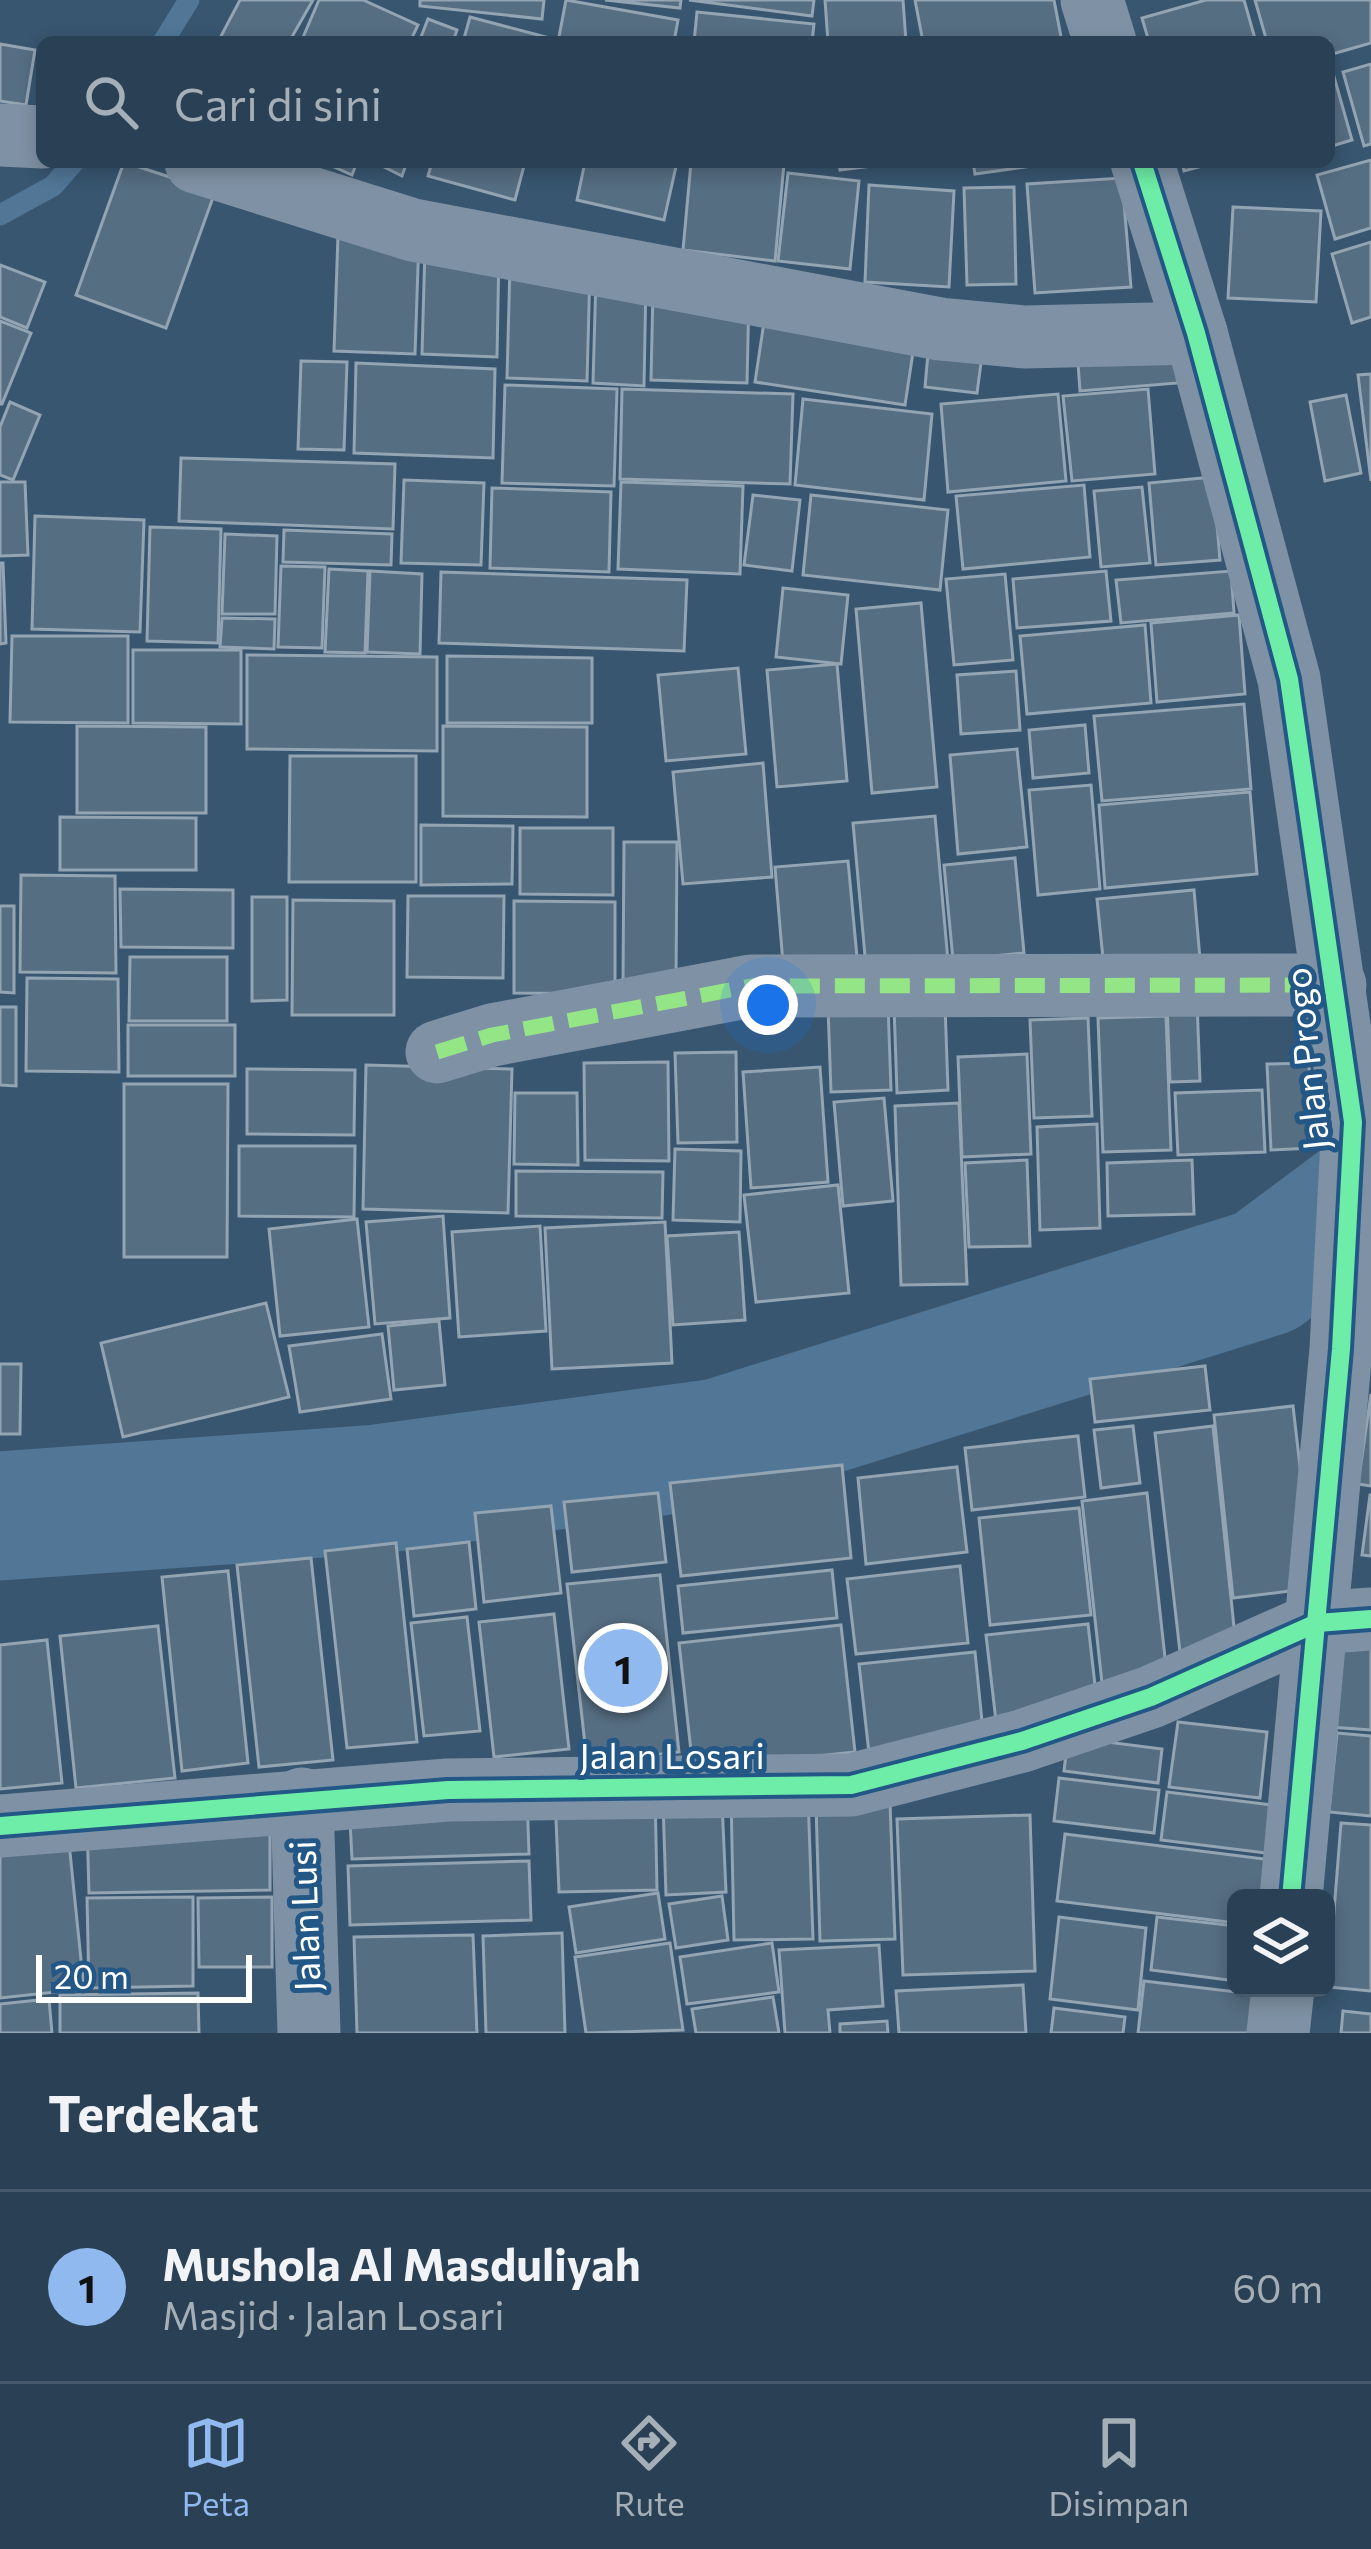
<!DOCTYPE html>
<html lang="id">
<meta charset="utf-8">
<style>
body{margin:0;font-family:Commissioner,sans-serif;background:#32475a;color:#f1f3f6}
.controls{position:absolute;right:36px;bottom:36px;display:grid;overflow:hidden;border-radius:18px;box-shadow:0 6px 18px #0003}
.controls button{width:108px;height:108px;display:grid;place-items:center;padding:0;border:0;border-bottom:3px solid #46596b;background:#2a4054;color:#f1f3f6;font:60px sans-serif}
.scale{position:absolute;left:36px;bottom:30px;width:216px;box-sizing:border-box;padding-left:12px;border:6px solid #fff;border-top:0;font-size:33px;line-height:42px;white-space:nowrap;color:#fff;-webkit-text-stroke:9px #225786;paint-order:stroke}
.you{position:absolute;left:768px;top:1005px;width:42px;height:42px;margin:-30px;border:9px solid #fff;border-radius:50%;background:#1a73e8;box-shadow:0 0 0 18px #1a73e833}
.badge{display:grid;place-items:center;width:78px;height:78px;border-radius:50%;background:#90b9f0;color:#111;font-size:39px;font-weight:700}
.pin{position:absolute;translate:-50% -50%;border:6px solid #fff;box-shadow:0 3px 12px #0006}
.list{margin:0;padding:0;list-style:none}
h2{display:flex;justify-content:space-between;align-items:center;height:156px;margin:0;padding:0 48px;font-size:51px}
h2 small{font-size:39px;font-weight:400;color:#a5afb8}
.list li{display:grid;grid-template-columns:78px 1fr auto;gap:36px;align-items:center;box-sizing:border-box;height:192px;padding:0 48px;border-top:3px solid #46596b}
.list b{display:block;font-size:45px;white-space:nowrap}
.list p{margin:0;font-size:39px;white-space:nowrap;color:#a5afb8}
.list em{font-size:39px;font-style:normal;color:#a5afb8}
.icon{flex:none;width:66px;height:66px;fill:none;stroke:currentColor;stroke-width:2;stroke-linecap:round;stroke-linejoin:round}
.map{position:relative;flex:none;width:1371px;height:2033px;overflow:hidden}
.search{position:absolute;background:#2a4054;box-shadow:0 6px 18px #0003;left:36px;right:36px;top:36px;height:132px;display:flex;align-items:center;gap:30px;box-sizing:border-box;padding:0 42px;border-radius:18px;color:#a5afb8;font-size:45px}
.sheet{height:348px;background:#2a4054}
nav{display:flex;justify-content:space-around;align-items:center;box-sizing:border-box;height:168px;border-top:3px solid #46596b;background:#2a4054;font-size:33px;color:#a5afb8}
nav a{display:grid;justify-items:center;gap:6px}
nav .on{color:#90b9f0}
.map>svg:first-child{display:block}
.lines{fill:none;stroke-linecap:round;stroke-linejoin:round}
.stream{stroke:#517696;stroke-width:21}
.river{stroke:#517696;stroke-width:129}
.building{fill:#566e82;stroke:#93a4b3;stroke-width:3}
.minor{stroke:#7f92a5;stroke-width:63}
.quiet{stroke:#94e586;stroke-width:15;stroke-dasharray:30 15;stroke-linecap:butt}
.cycleway-casing{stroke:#225786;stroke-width:26}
.cycleway{stroke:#6deda7;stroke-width:18}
.labels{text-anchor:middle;stroke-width:10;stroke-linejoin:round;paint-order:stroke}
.street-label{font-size:36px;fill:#fff;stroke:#225786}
</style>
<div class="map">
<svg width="1371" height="2033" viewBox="0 0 1371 2033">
<rect width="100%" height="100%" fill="#385670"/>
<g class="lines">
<g class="stream">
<path d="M163,42L189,0"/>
<path d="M0,215L53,186L74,162"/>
</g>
<path class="river" d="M0,1516L378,1489L719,1443L1265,1272L1371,1193"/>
</g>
<g class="building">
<path d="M240,0H313L289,42H228L220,38Z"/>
<path d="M319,0H363L418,25L410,42H301Z"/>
<path d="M420,0H544L542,19L420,6Z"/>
<path d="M566,0L678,20L674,42H558Z"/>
<path d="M605,0H681L680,8Z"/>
<path d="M689,0H814L812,16Z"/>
<path d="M825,0H903L906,42H828Z"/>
<path d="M915,0H1054L1062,42H923Z"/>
<path d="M1206,0H1244L1256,42H1149L1142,18Z"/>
<path d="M1255,0H1371V43L1329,55V42H1267Z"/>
<path d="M697,12L814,24L812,42H694Z"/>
<path d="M470,17L557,40L556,42H463Z"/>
<path d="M428,19L457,30L453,42H419Z"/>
<path d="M0,44L35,50L26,105L0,101Z"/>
<path d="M1329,59L1352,140L1329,147Z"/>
<path d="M1371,64V144L1364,146L1343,72Z"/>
<path d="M1371,160V228L1335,239L1317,175Z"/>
<path d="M124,162L215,192L166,328L76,295Z"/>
<path d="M323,162H357L352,175Z"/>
<path d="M374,162H407L402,176Z"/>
<path d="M432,162H525L515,200L428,176Z"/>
<path d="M585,162H677L664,220L577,200Z"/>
<path d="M691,162L784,164L775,261L683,250Z"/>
<path d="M839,162H903L840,170Z"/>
<path d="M973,162H1061L975,174Z"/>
<path d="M1182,162H1217L1184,171Z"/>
<path d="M788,173L859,181L850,269L778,261Z"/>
<path d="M1122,178L1131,287L1035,293L1027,184Z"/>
<path d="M869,185L954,191L949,287L865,282Z"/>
<path d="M1014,187L1016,284L967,285L964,188Z"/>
<path d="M1233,207L1321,211L1316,302L1228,298Z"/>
<path d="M338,235L419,238L415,354L334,351Z"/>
<path d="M1371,242V317L1352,323L1332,254Z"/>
<path d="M425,248L499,250L497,357L422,354Z"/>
<path d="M0,265L45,282L27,328L0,317Z"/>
<path d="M510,265L590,268L587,381L507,378Z"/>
<path d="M596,277L646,279L644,386L593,383Z"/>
<path d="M653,290L749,294L747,383L651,380Z"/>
<path d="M767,302L917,326L905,405L755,382Z"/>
<path d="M0,321L31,333L2,404H0Z"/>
<path d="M1175,340L1178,383L1080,391L1077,349Z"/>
<path d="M929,342L983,348L977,393L925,387Z"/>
<path d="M301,361L347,362L344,450L298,449Z"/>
<path d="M356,363L495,369L493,458L354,453Z"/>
<path d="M1371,374V481L1358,375Z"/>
<path d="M505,385L617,389L614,486L502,483Z"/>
<path d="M622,389L793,394L790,484L620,479Z"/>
<path d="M1148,389L1155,474L1072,481L1063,396Z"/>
<path d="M1058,394L1066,481L948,492L941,404Z"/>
<path d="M1346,395L1361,473L1325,481L1310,402Z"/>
<path d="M803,399L932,414L924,500L795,485Z"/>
<path d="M10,402L40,415L13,480L0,475V427Z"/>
<path d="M181,458L395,464L393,529L179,521Z"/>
<path d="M1213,477L1220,560L1156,565L1149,483Z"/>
<path d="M404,480L484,483L481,565L401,563Z"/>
<path d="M0,482H25L28,555L0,556Z"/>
<path d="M621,482L743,486L740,574L618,569Z"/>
<path d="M1084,485L1090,557L963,569L956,496Z"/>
<path d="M1142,487L1150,563L1101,567L1094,491Z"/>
<path d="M492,488L611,492L609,572L490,568Z"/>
<path d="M753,495L800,500L792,571L744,565Z"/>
<path d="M811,495L948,510L940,590L803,575Z"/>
<path d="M35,516L144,520L140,632L32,629Z"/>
<path d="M150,527L221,529L218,643L147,641Z"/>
<path d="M284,530L392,534L391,565L283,562Z"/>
<path d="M225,534L277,536L275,614H222Z"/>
<path d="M0,563H3L6,643L0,644Z"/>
<path d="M281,566L325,567L322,648L278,647Z"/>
<path d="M329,569L368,571L365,653L325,652Z"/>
<path d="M370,571L422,574L420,654L367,652Z"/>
<path d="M1106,571L1111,621L1017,628L1013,579Z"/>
<path d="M1231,571L1234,613L1121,623L1116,580Z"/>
<path d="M441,572L687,580L684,651L439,643Z"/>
<path d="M1005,574L1013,660L954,665L946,579Z"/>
<path d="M783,588L848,595L841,664L776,657Z"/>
<path d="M921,603L937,787L872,793L856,609Z"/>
<path d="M1239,615L1245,694L1157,702L1151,623Z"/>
<path d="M222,618L275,619L274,649L220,647Z"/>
<path d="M1145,625L1151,703L1027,714L1020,636Z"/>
<path d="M12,636H128V723L10,722Z"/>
<path d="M133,650H241V724L133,723Z"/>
<path d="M247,655L437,657V751L247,749Z"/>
<path d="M447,656L592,658V723H447Z"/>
<path d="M837,664L847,781L777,787L767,670Z"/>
<path d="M738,668L746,754L666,761L658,675Z"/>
<path d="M1016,671L1020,730L961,734L957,675Z"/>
<path d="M1244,704L1251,789L1102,801L1094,716Z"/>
<path d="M1085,725L1089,773L1033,778L1029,730Z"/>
<path d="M77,726L206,727V813H77Z"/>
<path d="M443,726L587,727V817L443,816Z"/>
<path d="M1017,749L1027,847L958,854L950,755Z"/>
<path d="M290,756H416V882H289Z"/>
<path d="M763,763L772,877L683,884L673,772Z"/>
<path d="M1091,785L1100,889L1038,895L1029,790Z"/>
<path d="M1250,792L1257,874L1105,888L1099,805Z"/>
<path d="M935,816L948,961L866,967L853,823Z"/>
<path d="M60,817L196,818V870H60Z"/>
<path d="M421,825L513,826L512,884L421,885Z"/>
<path d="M520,828H613V895L520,894Z"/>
<path d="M624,842H677L676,982L623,983Z"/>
<path d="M1015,858L1024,953L953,960L944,865Z"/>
<path d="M848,861L857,957L783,963L775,867Z"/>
<path d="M21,875L115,876L116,973L20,972Z"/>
<path d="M120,889L233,890V948L121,947Z"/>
<path d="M1194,890L1200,959L1104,968L1097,899Z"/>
<path d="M408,896H504L503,978L407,977Z"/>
<path d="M252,897H287V1000L252,1001Z"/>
<path d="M293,900L394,901V1015H292Z"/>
<path d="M514,901L615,902V994L514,993Z"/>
<path d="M0,906H14V993L0,992Z"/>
<path d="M130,957H227V1021H129Z"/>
<path d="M27,978L118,979L119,1072L26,1071Z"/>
<path d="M1197,1001L1200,1081L1170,1082L1167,1002Z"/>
<path d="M888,1004L891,1090L831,1092L828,1007Z"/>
<path d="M945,1004L948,1090L897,1093L894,1006Z"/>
<path d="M0,1007H16V1086L0,1085Z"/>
<path d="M1166,1016L1171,1150L1103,1152L1098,1018Z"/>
<path d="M1088,1018L1092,1116L1034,1118L1030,1020Z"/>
<rect x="128" y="1025" width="107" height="51"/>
<path d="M736,1052L737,1142L678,1143L675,1053Z"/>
<path d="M1027,1054L1031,1154L962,1157L958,1057Z"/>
<path d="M668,1062L669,1161L585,1160L584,1063Z"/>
<path d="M1309,1063L1312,1148L1271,1150L1267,1064Z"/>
<path d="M366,1065L512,1069L508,1213L363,1209Z"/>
<path d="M820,1067L828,1182L751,1188L743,1072Z"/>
<path d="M247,1069L355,1070L354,1135L247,1134Z"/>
<path d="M124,1084H228L227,1257H124Z"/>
<path d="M1262,1090L1265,1152L1178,1155L1175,1093Z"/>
<path d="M515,1093H577L578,1165L514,1164Z"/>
<path d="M884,1098L893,1201L843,1206L834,1102Z"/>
<path d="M959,1103L967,1284L901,1285L895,1106Z"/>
<path d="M1097,1124L1100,1228L1040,1230L1037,1127Z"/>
<path d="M239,1146H355L354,1217L239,1216Z"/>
<path d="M675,1149L741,1151L740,1222L673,1220Z"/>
<path d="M1027,1160L1030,1246L969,1247L965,1163Z"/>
<path d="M1192,1160L1194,1214L1108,1216L1107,1163Z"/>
<path d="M516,1171L663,1172L662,1218L516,1216Z"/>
<path d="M838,1185L849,1293L756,1302L744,1195Z"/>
<path d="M443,1216L450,1318L375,1324L366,1222Z"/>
<path d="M357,1219L369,1327L280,1336L269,1229Z"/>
<path d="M665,1222L672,1363L552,1369L545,1228Z"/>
<path d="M540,1226L546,1331L459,1337L452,1232Z"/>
<path d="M739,1232L745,1320L673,1325L667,1236Z"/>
<path d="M266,1303L289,1397L123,1437L101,1343Z"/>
<path d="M439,1321L445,1385L394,1390L388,1326Z"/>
<path d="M382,1334L391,1399L300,1412L289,1346Z"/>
<path d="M0,1364H21L20,1434H0Z"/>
<path d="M1205,1366L1210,1410L1095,1422L1090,1379Z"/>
<path d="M1371,1394V1486L1358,1484Z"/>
<path d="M1293,1406L1314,1588L1233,1598L1214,1415Z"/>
<path d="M1133,1426L1140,1483L1101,1488L1094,1430Z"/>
<path d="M1213,1426L1236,1646L1180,1652L1155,1433Z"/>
<path d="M1078,1436L1085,1497L972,1510L965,1448Z"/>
<path d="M842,1465L851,1558L681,1576L670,1483Z"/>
<path d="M957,1467L967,1552L866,1564L858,1478Z"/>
<path d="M658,1493L666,1562L572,1572L564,1502Z"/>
<path d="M1147,1493L1167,1676L1102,1683L1082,1501Z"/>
<path d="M1370,1495H1371V1556L1362,1555Z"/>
<path d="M551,1506L561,1593L484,1602L475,1513Z"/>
<path d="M1079,1508L1091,1615L990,1625L979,1518Z"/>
<path d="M469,1542L476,1609L414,1616L407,1549Z"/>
<path d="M396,1543L417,1742L347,1748L325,1551Z"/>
<path d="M311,1558L333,1760L259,1767L237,1565Z"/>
<path d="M960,1566L968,1643L856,1654L847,1579Z"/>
<path d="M832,1570L837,1618L683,1633L678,1586Z"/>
<path d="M228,1571L248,1763L182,1771L162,1577Z"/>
<path d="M660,1575L679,1752L587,1762L567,1584Z"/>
<path d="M554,1614L569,1749L494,1757L479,1622Z"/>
<path d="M467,1617L480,1731L424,1736L411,1623Z"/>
<path d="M1088,1624L1098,1711L996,1721L986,1635Z"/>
<path d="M841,1625L855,1752L693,1769L679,1643Z"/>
<path d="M158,1626L175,1778L76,1788L60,1636Z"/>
<path d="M1339,1626L1371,1629V1730L1330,1727Z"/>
<path d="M47,1640L62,1783L0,1789V1645Z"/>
<path d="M975,1652L984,1741L869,1753L859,1664Z"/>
<path d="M1178,1722L1267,1732L1260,1798L1169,1787Z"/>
<path d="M1337,1733L1371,1736V1816L1329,1812Z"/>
<path d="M1068,1737L1162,1749L1158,1783L1064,1771Z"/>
<path d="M1059,1778L1159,1790L1154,1833L1054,1821Z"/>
<path d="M655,1792L657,1890L559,1892L555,1795Z"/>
<path d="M1167,1792L1296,1808L1290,1856L1161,1840Z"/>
<path d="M808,1795L813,1939L734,1940L731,1797Z"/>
<path d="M527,1796L529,1854L352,1859L349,1801Z"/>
<path d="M722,1802L726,1892L666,1895L663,1803Z"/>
<path d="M890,1803L895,1939L820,1941L816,1805Z"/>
<path d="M1030,1815L1035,1971L903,1975L897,1819Z"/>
<path d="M270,1821V1890L89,1893L87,1823Z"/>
<path d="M1341,1823L1371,1825V1991L1328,1987Z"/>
<path d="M68,1833L84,1989L0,1998V1841Z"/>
<path d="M1065,1834L1288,1862L1284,1898H1236V1923L1057,1901Z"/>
<path d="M529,1861L531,1920L350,1925L348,1866Z"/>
<path d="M658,1893L665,1939L576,1953L569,1907Z"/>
<path d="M722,1896L728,1940L676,1948L669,1904Z"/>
<path d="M193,1897V1986L89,1988L87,1898Z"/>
<path d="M272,1897V1967H199L198,1898Z"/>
<path d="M1059,1917L1146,1928L1138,2010L1050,1999Z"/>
<path d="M1157,1917L1236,1926V1981L1151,1970Z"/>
<path d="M562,1933L565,2033H486L483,1936Z"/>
<path d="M473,1935L477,2033H357L354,1937Z"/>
<path d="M670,1943L683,2030L586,2033L575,1957Z"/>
<path d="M772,1943L779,1992L687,2004L680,1957Z"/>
<path d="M879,1945L883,2006L828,2010L830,2033H785L779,1950Z"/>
<path d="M1144,1981L1262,1995L1258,2033H1138Z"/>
<path d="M1023,1985L1026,2033H899L896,1991Z"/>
<path d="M198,1993L199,2033H60V1995Z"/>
<path d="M773,1997L779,2033H696L692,2009Z"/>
<path d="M49,1999L52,2033H0V2004Z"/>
<path d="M1054,2008L1125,2017L1123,2033H1051Z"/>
<path d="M1343,2011L1371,2014V2033H1341Z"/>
<path d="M887,2021L888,2033H840V2024Z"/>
</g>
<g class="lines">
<g class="minor">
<path d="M1092,0L1105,42"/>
<path d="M0,135L42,137"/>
<path d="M196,162L413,230L940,329L1024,337L1196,333"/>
<path d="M1142,162L1196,333L1289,679L1353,1122L1341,1349L1291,1898"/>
<path d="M437,1052L492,1035L751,986L1335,985"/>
<path d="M302,1799L309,2033"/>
<path d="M0,1826L448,1790L851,1785L1022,1741L1151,1697L1317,1623L1371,1619"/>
<path d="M1278,2033L1283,1988"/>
</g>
<path class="quiet" d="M437,1052L492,1035L751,986L1335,985"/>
<defs>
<g id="cycleway">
<path d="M1142,162L1196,333L1289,679L1353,1122L1341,1349L1291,1898"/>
<path d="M0,1826L448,1790L851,1785L1022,1741L1151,1697L1317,1623L1371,1619"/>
</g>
</defs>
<use href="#cycleway" class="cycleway-casing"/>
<use href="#cycleway" class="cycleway"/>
</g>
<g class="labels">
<g class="street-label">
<text transform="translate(1307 1059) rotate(-96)" y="13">Jalan Progo</text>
<text x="672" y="1769">Jalan Losari</text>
<text transform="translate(305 1916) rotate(-92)" y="13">Jalan Lusi</text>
</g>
</g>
</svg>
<div class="controls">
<button><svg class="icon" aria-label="layers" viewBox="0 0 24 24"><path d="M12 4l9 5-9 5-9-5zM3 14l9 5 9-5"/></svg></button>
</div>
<div class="scale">20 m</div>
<div class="you"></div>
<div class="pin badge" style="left:623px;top:1668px">1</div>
<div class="search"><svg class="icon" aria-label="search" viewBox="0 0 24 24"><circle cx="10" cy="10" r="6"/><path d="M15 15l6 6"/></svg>Cari di sini</div>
</div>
<section class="sheet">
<h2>Terdekat<small></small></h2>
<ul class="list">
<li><span class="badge">1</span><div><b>Mushola Al Masduliyah</b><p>Masjid · Jalan Losari</p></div><em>60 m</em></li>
</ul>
</section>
<nav>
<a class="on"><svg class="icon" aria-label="map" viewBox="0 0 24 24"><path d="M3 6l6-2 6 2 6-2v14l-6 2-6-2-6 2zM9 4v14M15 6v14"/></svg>Peta</a>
<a><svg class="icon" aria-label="directions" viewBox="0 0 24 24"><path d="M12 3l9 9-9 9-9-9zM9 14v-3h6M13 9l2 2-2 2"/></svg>Rute</a>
<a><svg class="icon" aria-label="saved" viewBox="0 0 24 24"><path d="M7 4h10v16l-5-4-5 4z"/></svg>Disimpan</a>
</nav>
